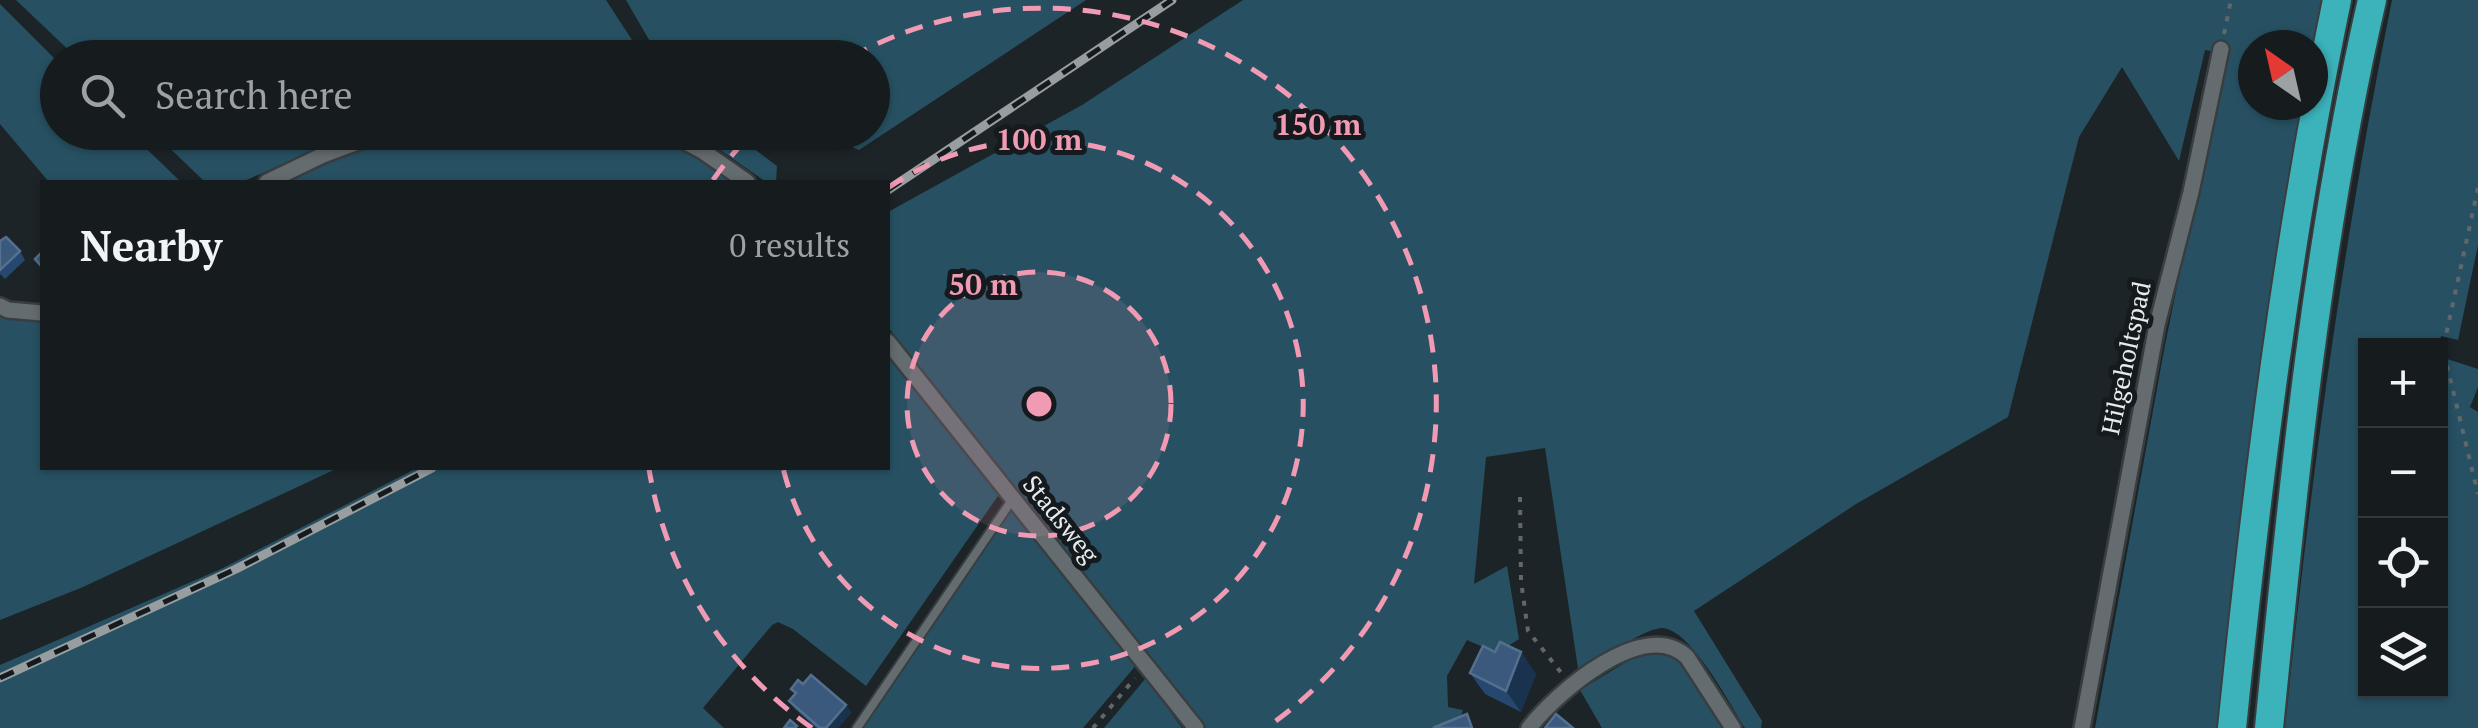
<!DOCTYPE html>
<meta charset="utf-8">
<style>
body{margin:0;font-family:"PT Serif",serif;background:#1f2426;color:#f1f3f6}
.controls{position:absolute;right:30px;bottom:30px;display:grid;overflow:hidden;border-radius:0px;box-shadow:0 2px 8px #0004}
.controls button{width:90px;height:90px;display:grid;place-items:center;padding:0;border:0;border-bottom:2px solid #35393b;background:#161b1d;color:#f1f3f6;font:50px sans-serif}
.compass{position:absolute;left:2238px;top:30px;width:90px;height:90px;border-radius:50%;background:#161b1d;box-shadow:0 2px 8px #0004;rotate:326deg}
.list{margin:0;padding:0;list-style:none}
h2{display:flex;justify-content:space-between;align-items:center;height:130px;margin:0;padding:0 40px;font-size:42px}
h2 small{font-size:32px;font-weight:400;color:#9ea1a4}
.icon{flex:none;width:55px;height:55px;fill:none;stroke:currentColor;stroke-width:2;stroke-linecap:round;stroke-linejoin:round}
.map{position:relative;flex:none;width:2478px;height:728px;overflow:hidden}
.search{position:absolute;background:#161b1d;box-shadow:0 2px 8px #0004;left:40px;top:40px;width:850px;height:110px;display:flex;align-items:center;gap:25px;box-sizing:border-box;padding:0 35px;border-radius:55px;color:#9ea1a4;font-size:38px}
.panel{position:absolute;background:#161b1d;box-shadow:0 2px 8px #0004;left:40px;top:180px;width:850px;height:290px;border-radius:0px}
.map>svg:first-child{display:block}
.green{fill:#275163}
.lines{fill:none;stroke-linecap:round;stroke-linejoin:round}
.lane-casing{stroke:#383e40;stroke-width:12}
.street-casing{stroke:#383e40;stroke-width:20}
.highway-casing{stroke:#383e40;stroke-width:32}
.path{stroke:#61676a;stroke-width:4;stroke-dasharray:5 8;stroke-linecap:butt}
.lane{stroke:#656c70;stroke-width:8}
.street{stroke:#656c70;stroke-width:15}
.highway{stroke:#3cb3bb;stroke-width:28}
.rail-casing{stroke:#989d9f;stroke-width:9}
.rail{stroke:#141a1d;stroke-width:5;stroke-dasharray:15;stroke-linecap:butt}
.wall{fill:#26476f}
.shaded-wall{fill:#19324d}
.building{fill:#3a597d;stroke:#55708e;stroke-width:2.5}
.ring{fill:none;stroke:#f19ab3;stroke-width:5;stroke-dasharray:18 12}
.labels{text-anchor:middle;stroke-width:10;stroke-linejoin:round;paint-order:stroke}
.street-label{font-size:25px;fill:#e7ebed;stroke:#141a1d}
.centre{fill:#f19ab3;stroke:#141a1d;stroke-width:5}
.ring-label{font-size:30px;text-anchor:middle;font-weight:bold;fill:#f19ab3;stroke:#141a1d;stroke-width:10;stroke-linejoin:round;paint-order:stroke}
</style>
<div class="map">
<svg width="2478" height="728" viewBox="0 0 2478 728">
<rect width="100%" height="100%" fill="#1d2427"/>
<g class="green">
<path d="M16,0H606L643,57H76Z"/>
<path d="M626,0H1086L859,150L822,133L872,132V58L659,57Z"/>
<path d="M1243,0H2325L2313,60V45H2253V105H2304C2268,312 2240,519 2219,728H2095L2165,345L2225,53L2205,50L2179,161L2122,67L2079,137L2008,417L1856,504L1694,611L1762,721L1761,728H1745C1731,706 1689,626 1661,628C1638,631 1599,662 1579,675L1545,448L1486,457L1474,584L1507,566L1519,639L1497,653L1467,640L1447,676L1448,707L1463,710L1457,728H1204L888,327V212L1082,105Z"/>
<path d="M2392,0H2478V245L2458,340L2441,336L2439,345L2366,346V690H2440L2441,357L2478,369V387L2470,407L2478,412V728H2285C2310,483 2343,241 2392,0Z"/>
<path d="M0,4L57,61L58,132L130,133L181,182H49L0,124Z"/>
<path d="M390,132L655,133L743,182H277Z"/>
<path d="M154,133H353L242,182H205Z"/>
<path d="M702,133H733L777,166L776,182H766L707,141Z"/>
<path d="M0,308L42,316V468H338L83,587L0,620Z"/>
<path d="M888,351L1000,493L866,686L793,629L778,622L772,625L703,708L724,728H0V665L221,569L417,468H888Z"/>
<path d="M1010,507L1137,664L1083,728H860Z"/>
<path d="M1646,650L1678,656L1727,728H1602L1580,690Z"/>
<path d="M1146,678L1182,728H1104Z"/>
</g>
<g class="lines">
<defs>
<path id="lane" d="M857,728L1012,500"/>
<g id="street">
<path d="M667,132L704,152L747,182"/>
<path d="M267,182L323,155L385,132"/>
<path d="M0,306L8,310L42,313"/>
<path d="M888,342L1196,728"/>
<path d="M1529,728C1556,693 1644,616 1687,657L1733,728"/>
<path d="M2082,728L2157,325L2191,192L2221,49"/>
</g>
<g id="highway">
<path d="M2232,728C2257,484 2287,241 2337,0"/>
<path d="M2269,728C2293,484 2317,239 2372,0"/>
</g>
</defs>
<use href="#lane" class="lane-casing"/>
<use href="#street" class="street-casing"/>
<use href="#highway" class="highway-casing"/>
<g class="path">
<path d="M2224,34L2231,0"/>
<path d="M2478,188L2443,349L2478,494"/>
<path d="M1520,497L1521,581L1528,631L1563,675"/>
<path d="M1093,728L1135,678"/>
</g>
<use href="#lane" class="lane"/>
<use href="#street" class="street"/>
<use href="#highway" class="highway"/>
<defs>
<g id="rail">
<path d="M888,190L1172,0"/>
<path d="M0,678L236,569L432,468"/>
</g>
</defs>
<use href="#rail" class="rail-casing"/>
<use href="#rail" class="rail"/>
</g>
<g class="wall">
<path d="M0,241L20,251L25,260L5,279L0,274Z"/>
<path d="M1495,652H1521L1536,674L1521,712L1485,694L1470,673Z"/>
<path d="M803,684L846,705L851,713L838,728H816L795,709L789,701L795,694L791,689Z"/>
</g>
<g class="shaded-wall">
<path d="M1521,652L1536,674L1521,712L1506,691Z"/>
<path d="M846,705L851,713L838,728H826Z"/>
</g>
<g class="building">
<path d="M6,237L20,251L0,270V241Z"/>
<path d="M42,252V267L35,259Z"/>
<path d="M1500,642L1521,652L1506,691L1470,673L1483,646L1495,652Z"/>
<path d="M811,675L846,705L826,728H820L789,701L796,693L791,689L798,680L803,684Z"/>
<path d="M1467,714L1472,728H1433Z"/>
<path d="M1556,714L1573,728H1545Z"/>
<path d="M790,720L797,726L795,728H784Z"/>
</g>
<circle cx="1039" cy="404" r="132" fill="#f19ab3" fill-opacity=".12"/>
<g class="ring">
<circle cx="1039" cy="404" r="132"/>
<path d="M888 188A264 264 0 1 1 783 468"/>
<path d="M812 728A395 395 0 0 1 649 469M713 180A395 395 0 0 1 750 135M851 57A395 395 0 0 1 1266 728"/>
</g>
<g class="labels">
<g class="street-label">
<text transform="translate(2126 358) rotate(-78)" y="9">Hilgeholtspad</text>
<text transform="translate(1061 519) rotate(51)" y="9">Stadsweg</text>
</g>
</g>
<circle cx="1039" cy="404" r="15" class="centre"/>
<g class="ring-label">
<text x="1318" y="135">150 m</text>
<text x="1039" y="150">100 m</text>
<text x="983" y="295">50 m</text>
</g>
</svg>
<div class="controls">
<button>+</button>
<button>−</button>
<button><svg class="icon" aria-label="locate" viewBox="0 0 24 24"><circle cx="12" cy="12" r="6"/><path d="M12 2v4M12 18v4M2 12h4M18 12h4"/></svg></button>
<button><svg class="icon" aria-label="layers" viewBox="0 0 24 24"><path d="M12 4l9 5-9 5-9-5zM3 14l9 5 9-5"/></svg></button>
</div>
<svg class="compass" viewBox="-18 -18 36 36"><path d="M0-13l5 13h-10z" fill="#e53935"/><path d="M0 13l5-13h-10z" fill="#9ea1a4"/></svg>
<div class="search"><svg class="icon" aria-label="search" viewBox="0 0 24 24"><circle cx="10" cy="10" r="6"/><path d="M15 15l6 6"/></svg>Search here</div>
<section class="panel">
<h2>Nearby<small>0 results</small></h2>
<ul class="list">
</ul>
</section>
</div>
